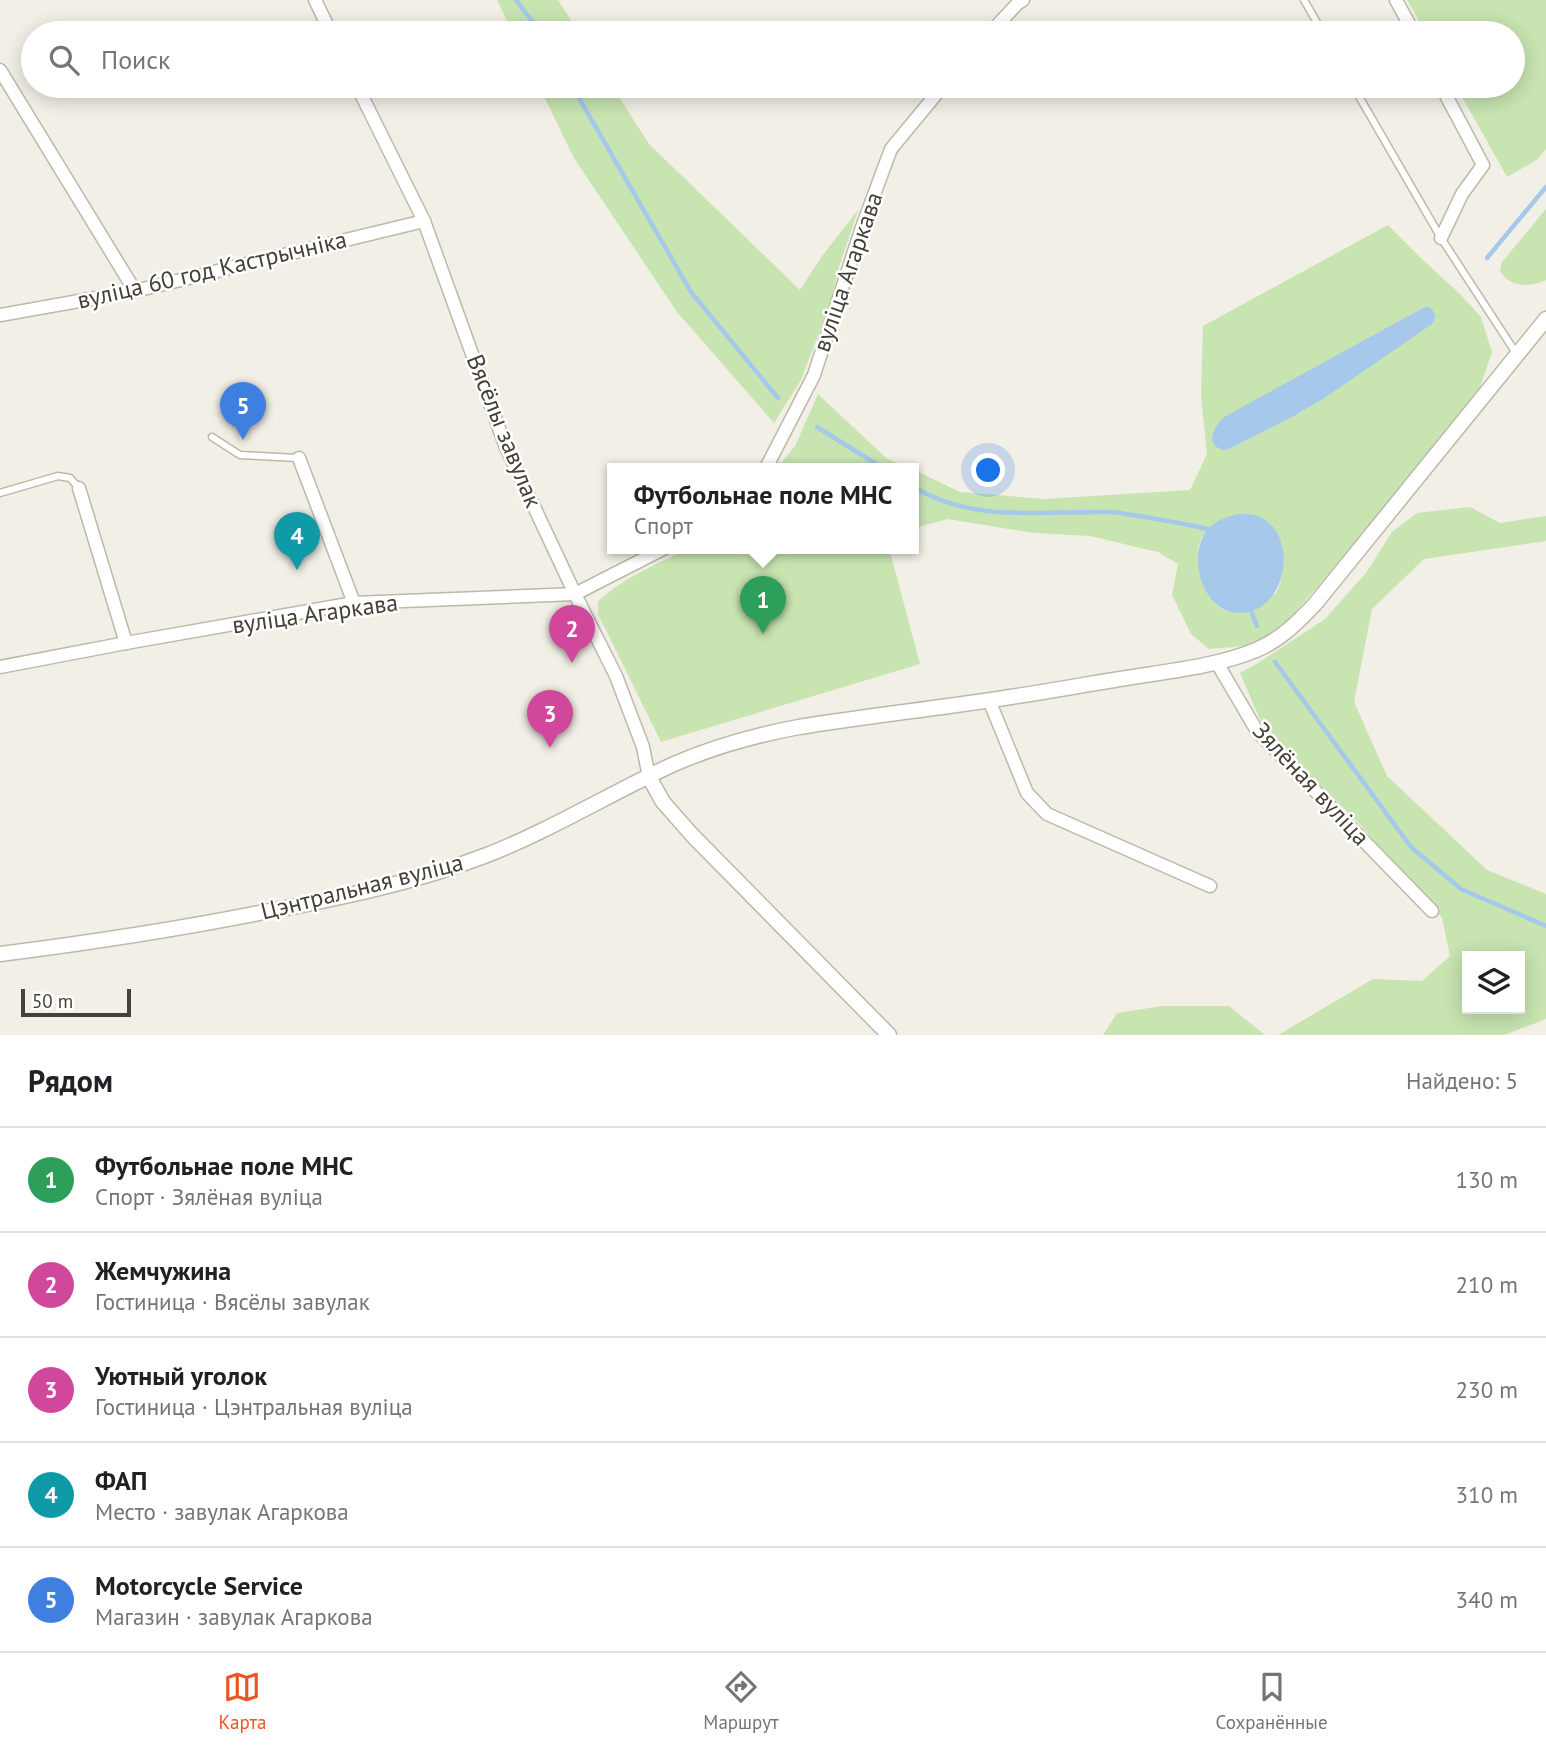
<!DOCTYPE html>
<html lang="ru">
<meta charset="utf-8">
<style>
body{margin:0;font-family:"PT Sans",sans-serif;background:#f6f6f6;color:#202124}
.controls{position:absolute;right:21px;bottom:21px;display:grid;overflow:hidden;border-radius:0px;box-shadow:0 4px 18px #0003}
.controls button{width:63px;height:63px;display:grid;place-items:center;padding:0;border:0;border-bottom:2px solid #e0e0e0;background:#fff;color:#202124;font:35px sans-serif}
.scale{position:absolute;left:21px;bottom:18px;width:110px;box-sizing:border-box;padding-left:7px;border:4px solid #444036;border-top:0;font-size:19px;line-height:24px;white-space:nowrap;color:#444036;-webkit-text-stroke:5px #fff;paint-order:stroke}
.you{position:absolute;left:989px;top:471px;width:24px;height:24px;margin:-18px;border:5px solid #fff;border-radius:50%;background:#1a73e8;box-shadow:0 0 0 10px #1a73e833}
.badge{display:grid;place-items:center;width:46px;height:46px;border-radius:50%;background:#ed5422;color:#fff;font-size:23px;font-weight:700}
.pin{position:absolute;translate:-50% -58px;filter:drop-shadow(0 2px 4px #0008)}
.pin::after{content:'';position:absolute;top:37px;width:24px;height:21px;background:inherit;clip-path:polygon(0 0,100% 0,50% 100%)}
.popup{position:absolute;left:607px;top:463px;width:312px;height:91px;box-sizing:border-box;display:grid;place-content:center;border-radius:0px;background:#fff;filter:drop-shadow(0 2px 5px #0005);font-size:23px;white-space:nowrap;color:#757577}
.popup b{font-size:26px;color:#202124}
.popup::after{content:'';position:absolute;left:50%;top:100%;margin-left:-14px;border:14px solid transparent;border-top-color:#fff}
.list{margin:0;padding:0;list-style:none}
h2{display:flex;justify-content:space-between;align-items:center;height:91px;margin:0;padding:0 28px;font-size:30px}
h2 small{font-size:23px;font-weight:400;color:#757577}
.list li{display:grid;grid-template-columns:46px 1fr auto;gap:21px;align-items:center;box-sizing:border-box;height:105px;padding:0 28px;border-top:2px solid #e0e0e0}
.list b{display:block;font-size:26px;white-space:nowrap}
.list p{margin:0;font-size:23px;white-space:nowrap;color:#757577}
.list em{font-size:23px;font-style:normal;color:#757577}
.icon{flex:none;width:38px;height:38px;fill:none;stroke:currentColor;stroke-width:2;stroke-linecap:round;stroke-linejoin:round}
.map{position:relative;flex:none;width:1546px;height:1035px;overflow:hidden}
.search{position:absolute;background:#fff;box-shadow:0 4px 18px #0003;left:21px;right:21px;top:21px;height:77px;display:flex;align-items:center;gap:18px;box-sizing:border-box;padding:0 24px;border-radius:38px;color:#757577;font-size:26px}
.sheet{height:616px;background:#fff}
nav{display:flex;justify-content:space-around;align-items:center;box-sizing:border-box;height:98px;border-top:2px solid #e0e0e0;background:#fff;font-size:19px;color:#757577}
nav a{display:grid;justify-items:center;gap:4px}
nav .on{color:#ed5422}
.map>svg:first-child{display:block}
.green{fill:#c8e4b1;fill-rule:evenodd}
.water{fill:#a5c8eb}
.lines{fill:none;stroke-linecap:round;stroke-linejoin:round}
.stream{stroke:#a5c8eb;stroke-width:4.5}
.service-casing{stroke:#bdb8a9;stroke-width:9}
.minor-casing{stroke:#bdb8a9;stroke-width:15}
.tertiary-casing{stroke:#bdb8a9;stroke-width:17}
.service{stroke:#fff;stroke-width:6}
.minor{stroke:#fff;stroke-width:12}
.tertiary{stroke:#fff;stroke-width:14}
.labels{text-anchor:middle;stroke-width:5;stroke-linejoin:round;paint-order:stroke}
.street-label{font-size:24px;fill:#444036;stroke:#fff}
</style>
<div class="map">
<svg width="1546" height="1035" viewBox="0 0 1546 1035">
<rect width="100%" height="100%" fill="#f2efe6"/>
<g class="green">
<path d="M497,0H558L579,33H513Z"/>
<path d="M1407,0H1546V149L1538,159L1507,177L1456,86H1513V33H1426Z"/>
<path d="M539,86H612L649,144L800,290L822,256L858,210L839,267L830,304L801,380L774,423L677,312L574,158Z"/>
<path d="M1546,209V280C1530,288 1509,287 1500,271L1502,262Z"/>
<path d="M1388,225L1425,262L1460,294L1481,317L1492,352L1478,393L1326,577L1290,618L1266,636L1246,646L1209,649L1191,634L1172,595L1178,564L1158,552L1090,536L1034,533L948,519L914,528V470L960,492L1044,499L1190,490L1207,454L1201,396L1203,326ZM1429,307L1435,313L1323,399L1294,416L1229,449ZM1208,529L1281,541C1285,559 1284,576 1276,593L1231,612L1221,609L1214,602L1198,548L1202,537Z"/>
<path d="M818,394L886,458L908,468H777L795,446Z"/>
<path d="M1470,507L1500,523L1546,516V541L1424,559L1372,609L1354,702L1387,776L1487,870L1546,894V1019L1504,1035H1278L1373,979L1422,981L1450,956L1442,918L1357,821L1275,741L1261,722L1240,673L1255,665L1325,619L1366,573L1392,532L1417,513ZM1467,956H1520V1009H1467Z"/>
<path d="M689,548H889L920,664L661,742L598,614V602C621,578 660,563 689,548Z"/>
<path d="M1162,1006H1229L1265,1035H1103L1117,1013Z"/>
</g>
<g class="water">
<path d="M1425,307H1429C1436,312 1437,318 1432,324L1323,399L1294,416L1229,449L1223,450C1204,444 1214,427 1224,417Z"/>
<path d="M1237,514C1245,514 1252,514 1258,516C1299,533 1289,609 1242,613C1202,616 1185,553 1209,528C1217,520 1227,517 1237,514Z"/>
</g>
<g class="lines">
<g class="stream">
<path d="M516,0L541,33"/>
<path d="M572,86L691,292L778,398"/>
<path d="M1487,258L1546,187"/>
<path d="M817,427L883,468"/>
<path d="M914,487C972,523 1042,511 1107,512C1118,512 1129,515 1139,516C1162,520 1185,524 1208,529"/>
<path d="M1251,611L1257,626"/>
<path d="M1275,662L1411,847L1461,889L1546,926"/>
</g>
<defs>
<g id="service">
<path d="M1304,0L1323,33"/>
<path d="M1353,86L1441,238L1516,353"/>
<path d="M212,437L240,455L298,458"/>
<path d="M0,493L58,476L70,478L79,488"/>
</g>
<g id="minor">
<path d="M315,0L331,33"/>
<path d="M1396,0L1414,33"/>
<path d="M990,33L1018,3L1023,0"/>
<path d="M0,70L135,291"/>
<path d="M357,86L424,221L505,445L575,594L616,676L643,747L649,777"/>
<path d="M1441,238L1462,194L1483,165L1441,86"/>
<path d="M0,315L135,291L424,221"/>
<path d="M299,458L354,603"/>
<path d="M766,468L814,375L862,227L891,149L943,86"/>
<path d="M79,488L126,643"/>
<path d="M1217,663L1257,731L1432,911"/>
<path d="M0,667L126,643L354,603L575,594L665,548"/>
<path d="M989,700L1027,793L1047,814L1210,886"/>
</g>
<g id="tertiary">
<path d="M649,777L663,802L692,835L889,1035"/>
<path d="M0,954C87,943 173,930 259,913C336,899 414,883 487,855C551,830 611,793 674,764C713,747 756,735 799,727C861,717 923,710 984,701C1027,695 1071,687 1114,680C1159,672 1213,668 1256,650C1280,640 1297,623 1315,604L1546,319"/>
</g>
</defs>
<use href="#service" class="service-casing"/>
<use href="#minor" class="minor-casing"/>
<use href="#tertiary" class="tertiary-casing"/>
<use href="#service" class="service"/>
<use href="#minor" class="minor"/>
<use href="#tertiary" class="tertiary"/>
</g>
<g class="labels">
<g class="street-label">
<text transform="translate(212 270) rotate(-13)" y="8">вуліца 60 год Кастрычніка</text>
<text transform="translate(848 272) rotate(-71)" y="8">вуліца Агаркава</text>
<text transform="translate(504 431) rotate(68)" y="8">Вясёлы завулак</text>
<text transform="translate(315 614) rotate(-8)" y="8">вуліца Агаркава</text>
<text transform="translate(1311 784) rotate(47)" y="8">Зялёная вуліца</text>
<text transform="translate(362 887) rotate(-14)" y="8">Цэнтральная вуліца</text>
</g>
</g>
</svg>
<div class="controls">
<button><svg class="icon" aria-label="layers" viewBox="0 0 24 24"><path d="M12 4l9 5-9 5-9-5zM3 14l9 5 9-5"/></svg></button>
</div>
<div class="scale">50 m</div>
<div class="you"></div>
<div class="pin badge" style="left:763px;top:634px;background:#2e9e5b">1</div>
<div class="popup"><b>Футбольнае поле МНС</b>Спорт</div>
<div class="pin badge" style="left:572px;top:663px;background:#d1479c">2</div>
<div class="pin badge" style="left:550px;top:748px;background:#d1479c">3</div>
<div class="pin badge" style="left:297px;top:570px;background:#0f9aa8">4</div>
<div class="pin badge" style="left:243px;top:440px;background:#3f7fe0">5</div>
<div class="search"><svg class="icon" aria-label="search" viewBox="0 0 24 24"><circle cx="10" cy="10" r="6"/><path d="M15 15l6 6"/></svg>Поиск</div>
</div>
<section class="sheet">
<h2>Рядом<small>Найдено: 5</small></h2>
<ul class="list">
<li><span class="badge" style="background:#2e9e5b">1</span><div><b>Футбольнае поле МНС</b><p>Спорт · Зялёная вуліца</p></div><em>130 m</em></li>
<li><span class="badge" style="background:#d1479c">2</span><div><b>Жемчужина</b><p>Гостиница · Вясёлы завулак</p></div><em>210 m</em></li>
<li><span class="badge" style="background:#d1479c">3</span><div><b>Уютный уголок</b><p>Гостиница · Цэнтральная вуліца</p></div><em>230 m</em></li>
<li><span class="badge" style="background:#0f9aa8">4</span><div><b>ФАП</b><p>Место · завулак Агаркова</p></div><em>310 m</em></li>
<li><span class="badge" style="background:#3f7fe0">5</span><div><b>Motorcycle Service</b><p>Магазин · завулак Агаркова</p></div><em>340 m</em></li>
</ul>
</section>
<nav>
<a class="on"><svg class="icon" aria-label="map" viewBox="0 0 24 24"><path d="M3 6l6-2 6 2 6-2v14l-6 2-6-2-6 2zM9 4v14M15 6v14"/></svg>Карта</a>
<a><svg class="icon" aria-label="directions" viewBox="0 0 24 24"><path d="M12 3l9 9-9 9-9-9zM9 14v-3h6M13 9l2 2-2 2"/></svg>Маршрут</a>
<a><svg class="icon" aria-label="saved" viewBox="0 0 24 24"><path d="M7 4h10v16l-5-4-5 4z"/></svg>Сохранённые</a>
</nav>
